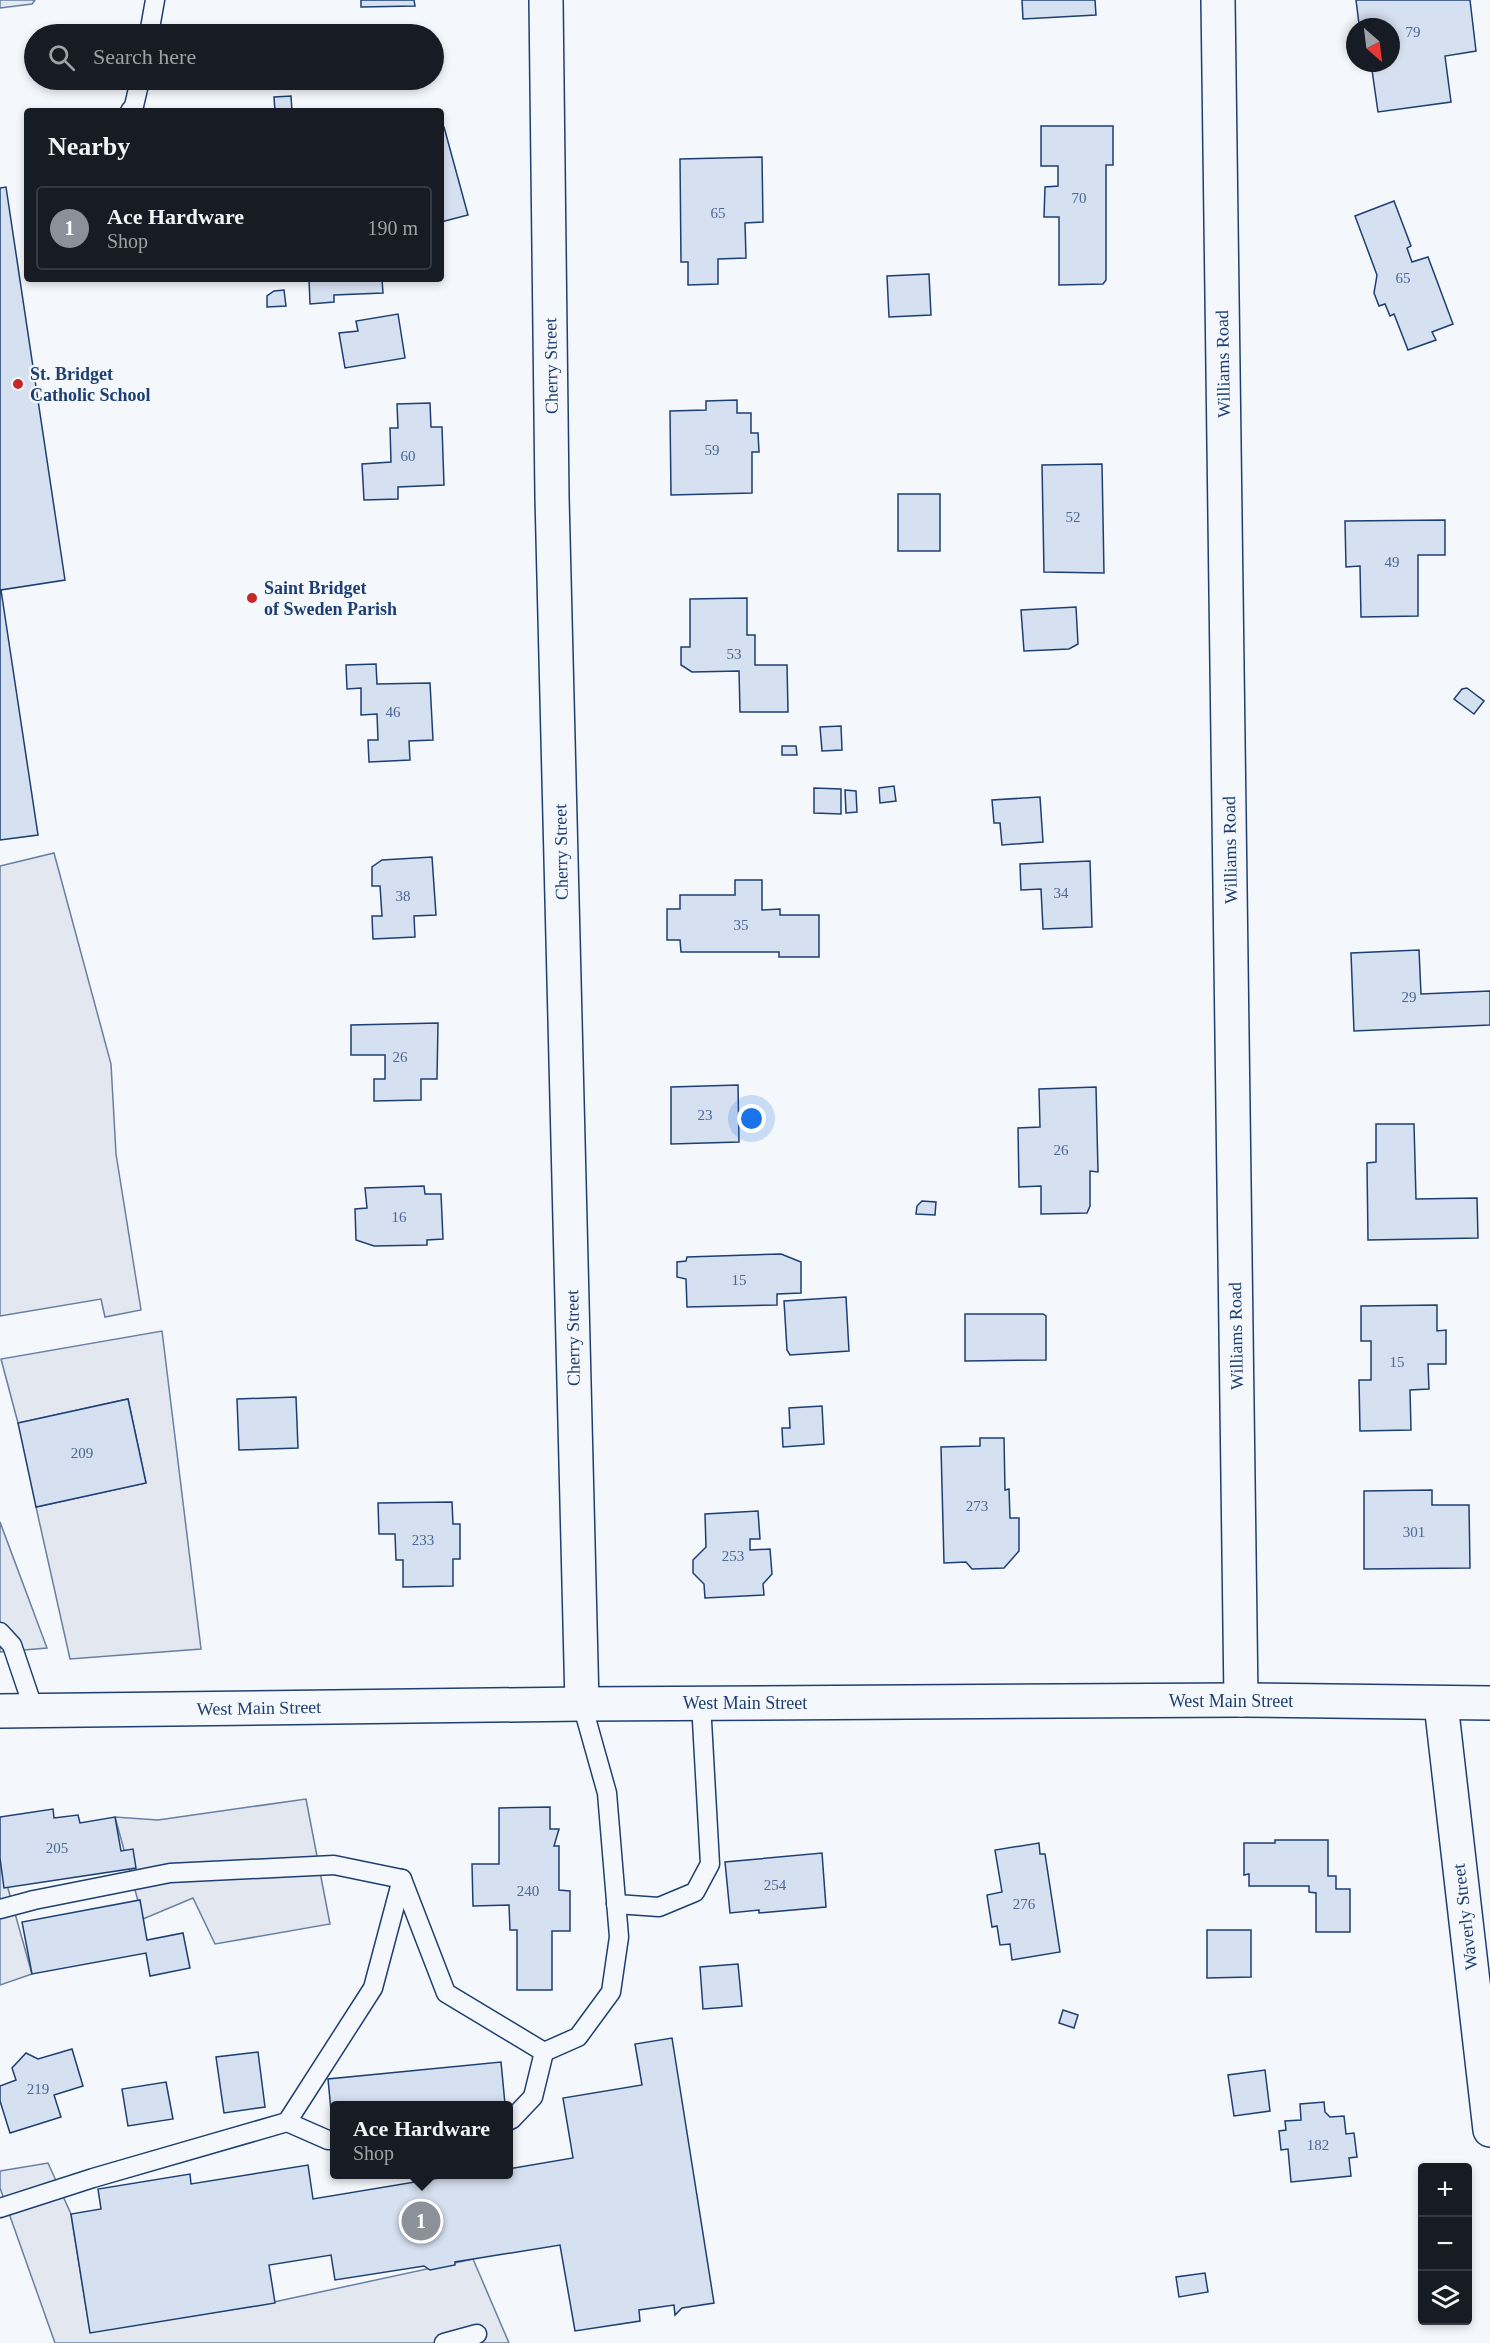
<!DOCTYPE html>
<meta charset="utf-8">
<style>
body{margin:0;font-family:"Times New Roman",serif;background:#20242c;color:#f1f3f6}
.controls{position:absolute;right:18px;bottom:18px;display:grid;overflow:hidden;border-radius:6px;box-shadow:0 3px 9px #0003}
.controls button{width:54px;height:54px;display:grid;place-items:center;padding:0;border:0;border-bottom:2px solid #363941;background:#171b24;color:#f1f3f6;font:30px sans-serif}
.compass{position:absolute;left:1346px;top:18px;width:54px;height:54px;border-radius:50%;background:#171b24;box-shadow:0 3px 9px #0003;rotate:152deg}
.you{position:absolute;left:752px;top:1119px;width:21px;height:21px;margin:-15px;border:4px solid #fff;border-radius:50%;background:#1a73e8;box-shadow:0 0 0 9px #1a73e833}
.badge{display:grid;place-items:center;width:39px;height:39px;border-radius:50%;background:#8c9099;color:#fff;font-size:20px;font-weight:700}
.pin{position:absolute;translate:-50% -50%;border:3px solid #fff;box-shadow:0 2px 6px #0006}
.popup{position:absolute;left:330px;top:2101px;width:183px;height:78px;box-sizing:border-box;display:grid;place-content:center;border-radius:6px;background:#171b24;filter:drop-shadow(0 2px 4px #0005);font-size:20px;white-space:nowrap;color:#9ea1a6}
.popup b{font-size:22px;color:#f1f3f6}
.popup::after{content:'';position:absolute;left:50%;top:100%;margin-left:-12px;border:12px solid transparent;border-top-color:#171b24}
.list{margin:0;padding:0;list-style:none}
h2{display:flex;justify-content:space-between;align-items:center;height:78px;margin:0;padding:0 24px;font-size:26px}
h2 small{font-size:20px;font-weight:400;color:#9ea1a6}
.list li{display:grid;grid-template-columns:39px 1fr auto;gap:18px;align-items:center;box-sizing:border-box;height:84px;margin:0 12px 12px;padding:0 12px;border:2px solid #363941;border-radius:6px}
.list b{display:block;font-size:22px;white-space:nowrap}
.list p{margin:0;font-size:20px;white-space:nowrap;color:#9ea1a6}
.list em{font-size:20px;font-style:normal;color:#9ea1a6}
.icon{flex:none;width:33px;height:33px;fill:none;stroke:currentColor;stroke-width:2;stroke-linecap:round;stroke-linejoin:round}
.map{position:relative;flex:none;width:1490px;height:2343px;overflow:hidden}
.search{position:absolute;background:#171b24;box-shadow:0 3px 9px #0003;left:24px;top:24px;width:420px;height:66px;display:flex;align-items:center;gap:15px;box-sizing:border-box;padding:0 21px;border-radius:33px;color:#9ea1a6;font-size:22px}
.panel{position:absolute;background:#171b24;box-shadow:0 3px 9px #0003;left:24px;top:108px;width:420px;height:174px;border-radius:6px}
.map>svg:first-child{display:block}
.green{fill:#e3e9f0;stroke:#687fa3;stroke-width:1.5}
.parking{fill:#e3e8f0;stroke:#687fa3;stroke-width:1.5}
.building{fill:#d5e0f0;stroke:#1d3f73;stroke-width:1.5}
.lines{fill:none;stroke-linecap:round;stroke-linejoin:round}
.lane-casing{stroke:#1d3f73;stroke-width:21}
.street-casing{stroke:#1d3f73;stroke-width:36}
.primary-casing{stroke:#1d3f73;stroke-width:36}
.lane{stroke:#f4f7fb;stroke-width:18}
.street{stroke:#f4f7fb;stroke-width:33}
.primary{stroke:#f4f7fb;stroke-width:33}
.poi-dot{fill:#c62828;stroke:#f4f7fb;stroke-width:2}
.labels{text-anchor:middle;stroke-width:4.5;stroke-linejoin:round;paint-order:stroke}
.number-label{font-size:15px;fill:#4b6792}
.street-label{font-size:18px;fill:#1d3f73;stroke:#f4f7fb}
.poi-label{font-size:18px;font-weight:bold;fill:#1d3f73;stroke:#f4f7fb;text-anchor:start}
</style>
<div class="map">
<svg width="1490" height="2343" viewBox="0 0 1490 2343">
<rect width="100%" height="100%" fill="#f4f7fb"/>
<path class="green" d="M0,0H35L32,4L0,8Z"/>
<g class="parking">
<path d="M54,853L111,1064L116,1154L141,1310L105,1317L101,1299L0,1316V866Z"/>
<path d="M162,1331L201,1649L70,1659L36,1507L146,1483L128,1399L18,1423L1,1359Z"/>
<path d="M0,1522L47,1648L0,1652Z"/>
<path d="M306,1799L330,1924L215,1944L193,1898L143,1919L115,1817L158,1820Z"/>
<path d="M0,1860L32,1974L0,1985Z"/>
<path d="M48,2163L71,2214L90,2332L260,2305L473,2259L509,2343H55L0,2188V2171Z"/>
</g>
<g class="building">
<path d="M361,0H414L415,6L361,7Z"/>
<path d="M1022,0H1095L1096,15L1023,19Z"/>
<path d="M1356,0H1470L1476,51L1445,56L1451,102L1378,112L1371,63H1391V27H1367L1366,24H1359Z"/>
<path d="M291,96L292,111H275L274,97Z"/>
<path d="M1041,126H1113V165H1106V280L1103,284L1059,285V217H1044L1045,187L1058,186V166H1041Z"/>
<path d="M444,127L468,215L441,222V128Z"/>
<path d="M762,157L763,222L745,223L746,258L718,259V284L688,285V262H681L680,159Z"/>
<path d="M6,187L65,580L1,590L38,835L0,840V188Z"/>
<path d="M1394,201L1411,246L1407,248L1412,262L1428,257L1453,324L1432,332L1436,340L1408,350L1394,314L1390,316L1385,304L1379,306L1374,293L1377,275L1355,216Z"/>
<path d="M929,274L931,315L889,317L887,276Z"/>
<path d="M309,279H382L383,293L334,295V302L310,304Z"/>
<path d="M284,290L286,306L267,307V296L274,291Z"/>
<path d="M398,314L405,358L345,368L339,333L358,331L356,321Z"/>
<path d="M737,400V413H751V433H758L759,452H752V493L671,495L670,411L706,410V401Z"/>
<path d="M430,403L431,427H442L444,485L398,487V499L364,500L362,464L391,462L390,428H398L397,404Z"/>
<path d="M1102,464L1104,573L1044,572L1042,465Z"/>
<rect x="898" y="494" width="42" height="57"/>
<path d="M1445,520V555H1418V616L1361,617L1360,566L1346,567L1345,521Z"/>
<path d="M747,598V635H755V665H787L788,712H740L739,671L692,672L681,665V647H690V599Z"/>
<path d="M1076,607L1078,644L1069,649L1024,651L1021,610Z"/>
<path d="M376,664L377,684L430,683L433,740L409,741L410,760L369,762L368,740H378L377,714L361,715V688L347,689L346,665Z"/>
<path d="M1467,688L1484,701L1474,714L1454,699L1462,689Z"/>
<path d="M841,726L842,750L822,751L820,727Z"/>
<path d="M782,746H796L797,755H782Z"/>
<path d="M894,786L896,801L880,803L879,788Z"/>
<path d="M814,788L841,789V814L814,813Z"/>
<path d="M845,790L856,791L857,812L846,813Z"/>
<path d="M1040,797L1043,842L1002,845L1000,823H994L992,800Z"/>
<path d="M432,857L436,915L414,916L415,937L373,939L372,916H382L380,886H372V867L382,860Z"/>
<path d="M1090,861L1092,927L1043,929L1041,889L1021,890L1020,864Z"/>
<path d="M735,880H762V910L780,909V915H819V957H779V952H681L680,940H667V909H680V895H735Z"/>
<path d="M1419,950L1421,994L1490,991V1025L1354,1031L1351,953Z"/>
<path d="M438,1023L437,1079H421V1100L374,1101V1079H385V1055H351V1025Z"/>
<path d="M738,1085L739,1142L671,1144V1087Z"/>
<path d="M1096,1087L1098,1172L1090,1171V1206L1087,1213L1041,1214V1186L1019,1187L1018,1128L1040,1127L1039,1089Z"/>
<path d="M1376,1124H1414L1416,1199L1477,1198L1478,1238L1368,1240L1367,1163L1376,1162Z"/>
<path d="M424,1186L425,1194H441L443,1239L427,1240V1245L374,1246L356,1240L355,1209L367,1208L365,1188Z"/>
<path d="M922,1201L936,1202L935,1215L916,1214L917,1206Z"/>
<path d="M781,1254L801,1262V1293L777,1294V1305L687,1307L686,1279L677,1277V1262L686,1261L687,1257Z"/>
<path d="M846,1297L849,1351L790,1355L787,1350L784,1301Z"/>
<path d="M1437,1305V1331L1446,1330V1364H1428L1429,1389L1410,1390L1411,1430L1360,1431L1359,1380H1371V1341H1361V1306Z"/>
<path d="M965,1314H1043L1046,1316V1360L965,1361Z"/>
<path d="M296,1397L298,1448L239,1450L237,1399Z"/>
<path d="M128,1399L146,1483L36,1507L18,1423Z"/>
<path d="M822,1406L824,1444L783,1447L782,1428H790L789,1408Z"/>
<path d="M980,1438H1004L1005,1490L1009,1489L1010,1518H1019V1551L1004,1568L972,1569L966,1562L944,1563L941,1447L980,1446Z"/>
<path d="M1432,1490V1505H1469L1470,1568L1364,1569V1491Z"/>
<path d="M452,1502L453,1524H460V1559H453V1586L403,1587V1560H396L395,1534H379L378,1503Z"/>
<path d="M758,1511L760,1539H750V1550L770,1549L772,1574L763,1584L764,1595L705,1598L704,1584L693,1573V1560L706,1547L705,1514Z"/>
<path d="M550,1807V1829H559L554,1846H559V1890L570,1891V1931H552V1990H517V1930H510L509,1905L473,1906L472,1864H499V1808Z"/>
<path d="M53,1809L54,1818L78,1815L80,1823L115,1817L121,1851L133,1849L136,1868L4,1888L0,1858V1817Z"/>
<path d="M1275,1840H1328V1876H1336V1889H1350V1932H1316V1893L1309,1892V1886H1249V1874L1244,1875V1843H1275Z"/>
<path d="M1039,1843L1040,1854H1045L1060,1952L1012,1960L1010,1944L1000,1945L997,1926L992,1927L987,1895L1002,1892L995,1850Z"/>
<path d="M822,1853L826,1907L759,1913V1910L730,1913L725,1862Z"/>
<path d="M140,1900L147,1940L183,1933L190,1968L150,1976L146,1953L32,1974L22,1922Z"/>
<path d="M1207,1930H1251V1977L1207,1978Z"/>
<path d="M738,1964L742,2006L703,2009L700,1967Z"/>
<path d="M1063,2010L1078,2015L1074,2028L1059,2023Z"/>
<path d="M672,2038L714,2303L682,2308L675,2315L674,2305L639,2310L640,2321L575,2331L560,2245L455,2262V2265L430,2270L424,2266L335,2280L331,2255L269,2265L275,2303L90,2333L71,2214L101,2209L98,2189L190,2174L191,2184L308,2165L313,2199L463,2174H508V2169L573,2158L563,2098L642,2085L635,2044Z"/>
<path d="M72,2049L83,2086L54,2095L61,2117L10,2133L0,2101V2086L16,2080L12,2068L26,2053L38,2059Z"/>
<path d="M258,2052L265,2107L224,2113L216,2057Z"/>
<path d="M501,2062L505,2104L334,2106V2120L332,2121L328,2079Z"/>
<path d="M1265,2070L1270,2111L1234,2116L1228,2075Z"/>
<path d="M166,2082L173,2119L128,2126L122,2089Z"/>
<path d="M1324,2102L1325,2112L1330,2117L1344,2116L1346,2134L1354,2133L1357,2157L1349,2158L1351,2176L1291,2182L1288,2149L1281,2150L1279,2131L1286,2130L1285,2121L1301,2120L1300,2104Z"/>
<path d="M1205,2273L1208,2292L1179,2297L1176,2277Z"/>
</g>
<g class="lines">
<defs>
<g id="lane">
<path d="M149,34L155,0"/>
<path d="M130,111L134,106L140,80"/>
<path d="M0,1632L12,1645L34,1710"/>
<path d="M616,1904L659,1907L695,1892L710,1864L701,1703"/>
<path d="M0,1909L34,1900L170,1873L334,1865L402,1879L446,1993L544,2052L578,2037L611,1992L619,1937L607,1793L582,1704"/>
<path d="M508,2121L512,2119L533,2097L544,2052"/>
<path d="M287,2122L328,2140H334"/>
<path d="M0,2208L93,2178L287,2122L373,1988L402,1879"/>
<path d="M444,2343L477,2334"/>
</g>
<g id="street">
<path d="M546,0L552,497L582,1704"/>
<path d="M1218,0L1241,1700"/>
<path d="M1441,1704L1490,2130"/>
</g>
<path id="primary" d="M0,1711L582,1704L1241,1700L1490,1703"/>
</defs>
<use href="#lane" class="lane-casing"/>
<use href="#street" class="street-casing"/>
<use href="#primary" class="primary-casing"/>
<use href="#lane" class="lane"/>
<use href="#street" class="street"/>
<use href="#primary" class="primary"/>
</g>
<g class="poi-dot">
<circle cx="18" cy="384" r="6"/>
<circle cx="252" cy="598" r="6"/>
</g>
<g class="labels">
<g class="number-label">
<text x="1413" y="37">79</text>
<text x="1079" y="203">70</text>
<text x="718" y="218">65</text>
<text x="1403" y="283">65</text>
<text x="712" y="455">59</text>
<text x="408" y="461">60</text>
<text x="1073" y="522">52</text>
<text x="1392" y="567">49</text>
<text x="734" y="659">53</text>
<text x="393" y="717">46</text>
<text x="1061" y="898">34</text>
<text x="403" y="901">38</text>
<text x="741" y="930">35</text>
<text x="1409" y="1002">29</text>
<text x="400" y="1062">26</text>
<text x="705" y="1120">23</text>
<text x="1061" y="1155">26</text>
<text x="399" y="1222">16</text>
<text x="739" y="1285">15</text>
<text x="1397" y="1367">15</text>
<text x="82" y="1458">209</text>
<text x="977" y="1511">273</text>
<text x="1414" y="1537">301</text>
<text x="423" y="1545">233</text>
<text x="733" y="1561">253</text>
<text x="57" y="1853">205</text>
<text x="775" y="1890">254</text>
<text x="528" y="1896">240</text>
<text x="1024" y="1909">276</text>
<text x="38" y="2094">219</text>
<text x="1318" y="2150">182</text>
</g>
<g class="street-label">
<text transform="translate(1223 364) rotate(-91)" y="6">Williams Road</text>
<text transform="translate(551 366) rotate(-91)" y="6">Cherry Street</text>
<text transform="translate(1230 850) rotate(-91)" y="6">Williams Road</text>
<text transform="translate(561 852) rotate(-91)" y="6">Cherry Street</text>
<text transform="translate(1236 1336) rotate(-91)" y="6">Williams Road</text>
<text transform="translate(573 1338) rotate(-91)" y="6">Cherry Street</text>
<text x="1231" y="1707">West Main Street</text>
<text x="745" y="1709">West Main Street</text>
<text transform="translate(259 1708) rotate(-1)" y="6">West Main Street</text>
<text transform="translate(1465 1917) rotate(-97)" y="6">Waverly Street</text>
</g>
<g class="poi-label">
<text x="30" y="380">St. Bridget<tspan x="30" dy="21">Catholic School</tspan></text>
<text x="264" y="594">Saint Bridget<tspan x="264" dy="21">of Sweden Parish</tspan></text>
</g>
</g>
</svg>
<div class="controls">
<button>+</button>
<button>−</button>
<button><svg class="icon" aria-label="layers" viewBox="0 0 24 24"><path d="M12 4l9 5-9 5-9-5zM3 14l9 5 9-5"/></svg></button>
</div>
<svg class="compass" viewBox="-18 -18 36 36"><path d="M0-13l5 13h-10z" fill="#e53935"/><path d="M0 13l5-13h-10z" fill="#9ea1a6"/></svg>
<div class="you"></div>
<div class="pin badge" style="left:421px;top:2221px">1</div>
<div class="popup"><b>Ace Hardware</b>Shop</div>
<div class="search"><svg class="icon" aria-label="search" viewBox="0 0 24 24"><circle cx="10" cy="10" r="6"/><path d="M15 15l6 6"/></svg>Search here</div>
<section class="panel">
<h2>Nearby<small></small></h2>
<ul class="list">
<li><span class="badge">1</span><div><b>Ace Hardware</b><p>Shop</p></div><em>190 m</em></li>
</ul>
</section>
</div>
